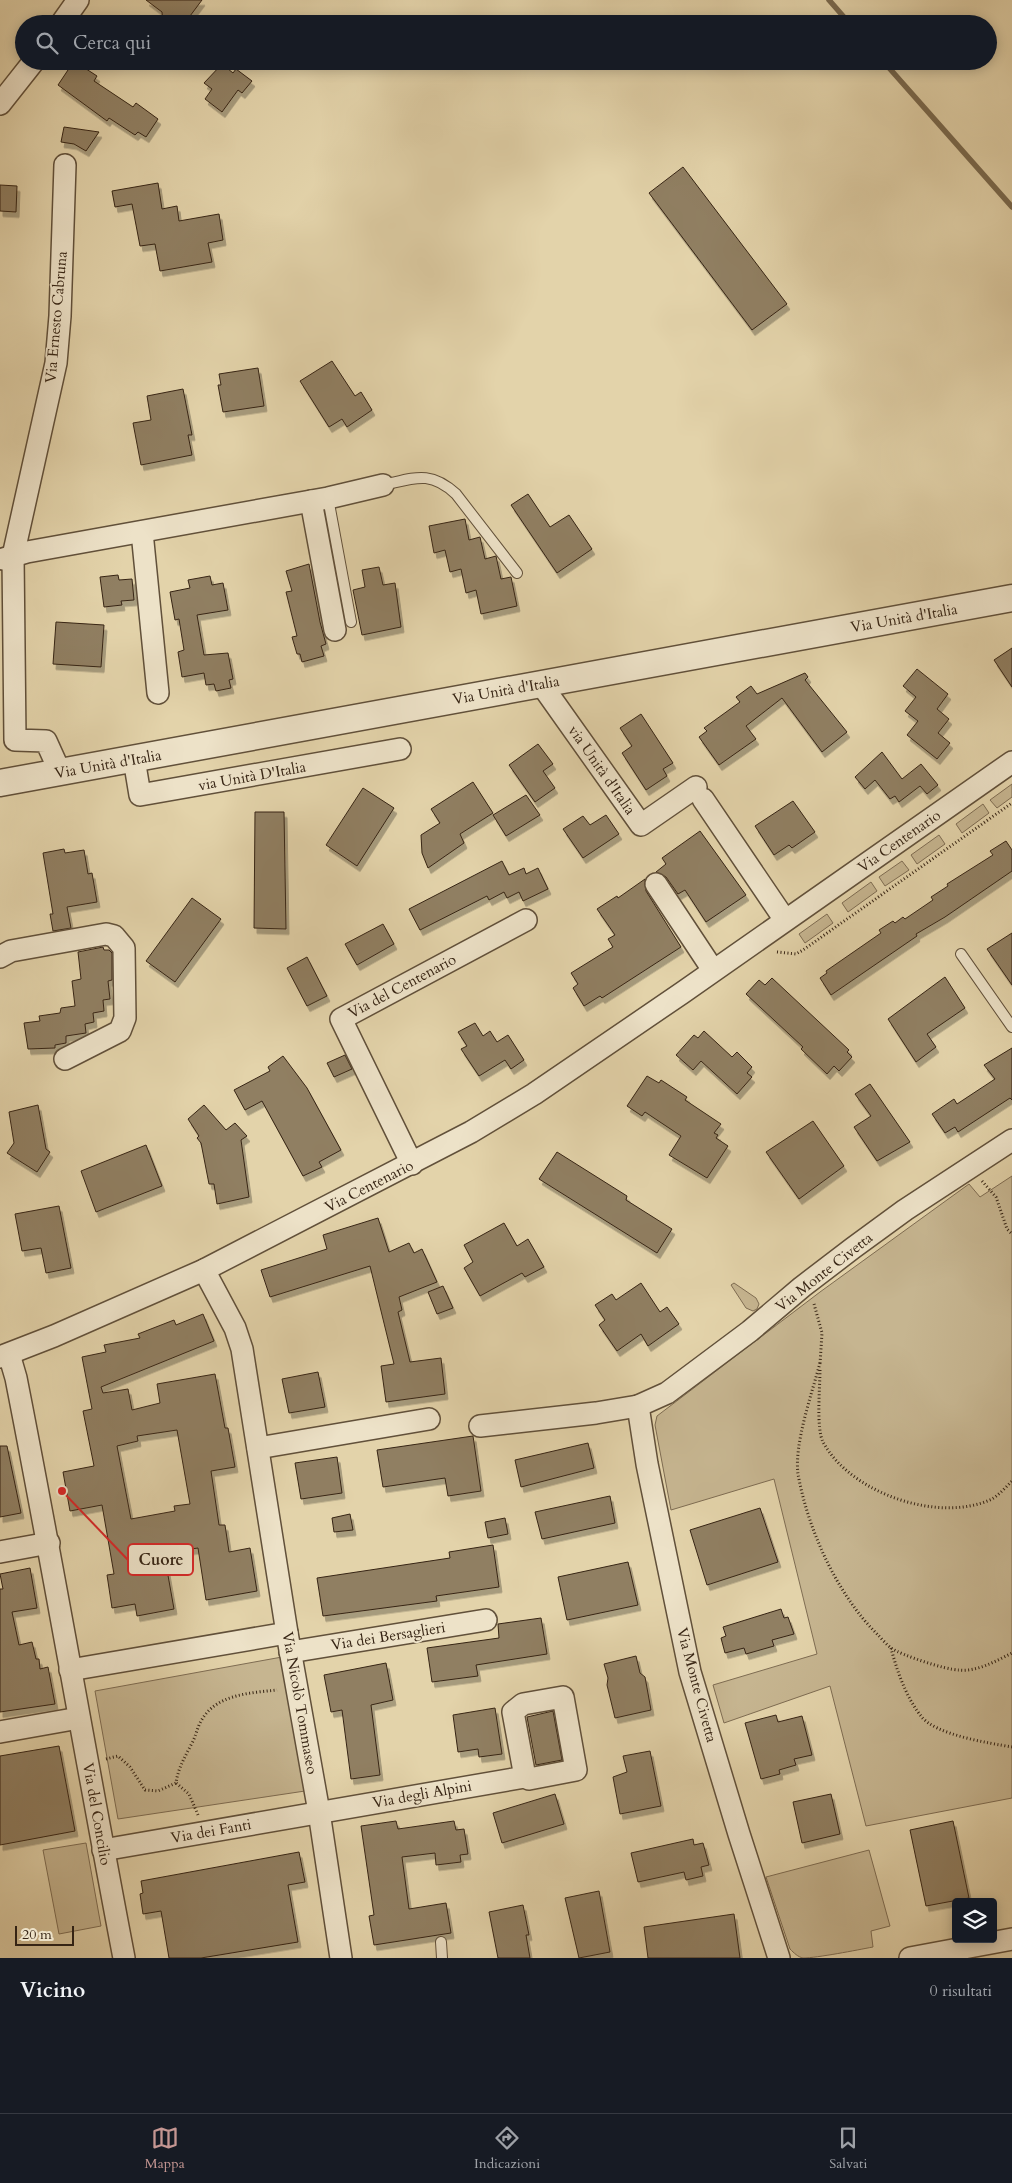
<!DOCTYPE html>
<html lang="it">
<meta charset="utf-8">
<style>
body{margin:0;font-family:Cardo,serif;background:#20242c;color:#f1f3f6}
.controls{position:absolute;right:15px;bottom:15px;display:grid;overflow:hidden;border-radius:5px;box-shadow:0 2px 12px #0003}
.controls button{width:45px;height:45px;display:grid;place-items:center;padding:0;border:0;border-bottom:1px solid #363941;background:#171b24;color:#f1f3f6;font:25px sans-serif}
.scale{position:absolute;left:15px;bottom:12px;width:59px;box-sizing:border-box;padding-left:5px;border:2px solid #362414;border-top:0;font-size:14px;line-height:18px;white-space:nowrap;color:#362414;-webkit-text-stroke:4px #ede2c8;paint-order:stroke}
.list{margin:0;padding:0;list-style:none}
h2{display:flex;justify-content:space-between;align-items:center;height:65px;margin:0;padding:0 20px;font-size:21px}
h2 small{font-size:16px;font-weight:400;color:#9ea1a6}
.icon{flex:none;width:28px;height:28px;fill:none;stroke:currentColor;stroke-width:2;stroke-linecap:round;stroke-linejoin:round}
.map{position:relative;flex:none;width:1012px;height:1958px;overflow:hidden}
.search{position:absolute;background:#171b24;box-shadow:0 2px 12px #0003;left:15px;right:15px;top:15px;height:55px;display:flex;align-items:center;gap:12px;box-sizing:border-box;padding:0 18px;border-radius:28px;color:#9ea1a6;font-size:19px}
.sheet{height:155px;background:#171b24}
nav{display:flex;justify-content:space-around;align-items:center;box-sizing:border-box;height:70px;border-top:1px solid #363941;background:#171b24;font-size:14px;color:#9ea1a6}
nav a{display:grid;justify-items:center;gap:2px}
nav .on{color:#c59692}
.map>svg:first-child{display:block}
.green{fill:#c6b590;stroke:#7e6c52}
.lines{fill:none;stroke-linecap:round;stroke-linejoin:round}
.stream{stroke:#7a6a4f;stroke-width:5.5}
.building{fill:#907f62;stroke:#362414;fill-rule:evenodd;filter:url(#shadow)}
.service-casing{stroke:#61503a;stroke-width:12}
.minor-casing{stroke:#61503a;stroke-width:24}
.tertiary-casing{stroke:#61503a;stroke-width:29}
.path{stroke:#362414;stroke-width:3;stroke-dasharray:1 2.5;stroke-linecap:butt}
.service{stroke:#ede2c8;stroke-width:10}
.minor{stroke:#ede2c8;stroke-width:21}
.tertiary{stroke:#ede2c8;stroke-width:26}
.labels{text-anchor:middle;stroke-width:4;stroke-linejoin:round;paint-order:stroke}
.street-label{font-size:15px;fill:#362414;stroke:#ede2c8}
.leader{fill:none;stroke:#d62828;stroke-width:2}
.callout-dot{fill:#d62828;stroke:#ede2c8;stroke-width:2}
.callout{fill:#ede2c8;stroke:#d62828;stroke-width:2}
.callout-label{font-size:16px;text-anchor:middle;font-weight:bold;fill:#362414}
</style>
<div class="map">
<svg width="1012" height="1958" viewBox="0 0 1012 1958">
<defs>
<filter id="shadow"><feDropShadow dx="3" dy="5.5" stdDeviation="0" flood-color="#0004"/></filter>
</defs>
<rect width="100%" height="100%" fill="#e3d3aa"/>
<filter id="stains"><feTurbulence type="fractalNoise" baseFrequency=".004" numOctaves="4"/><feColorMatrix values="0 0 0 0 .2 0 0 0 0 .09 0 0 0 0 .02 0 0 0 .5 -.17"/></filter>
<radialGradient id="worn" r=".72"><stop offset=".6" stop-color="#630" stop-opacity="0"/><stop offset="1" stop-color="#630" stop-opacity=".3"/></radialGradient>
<g class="green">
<path d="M1012,784V797L997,808L990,800Z"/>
<path d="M983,804L989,813L962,833L956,824Z"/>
<path d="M939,835L945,844L917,864L911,855Z"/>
<path d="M902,861L909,870L885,886L879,877Z"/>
<path d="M871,882L877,891L848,912L842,903Z"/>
<path d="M827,914L833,923L805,943L799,934Z"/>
<path d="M1012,1176V1798L866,1826L830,1686L724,1723L713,1685L817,1654L774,1479L671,1510L655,1425L657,1416L820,1292L969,1184L980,1197Z"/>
<path d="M734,1283L756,1298L759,1304L757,1309L753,1311L746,1308L731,1285Z"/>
<path d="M282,1657L305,1791L118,1819L95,1691Z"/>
<path d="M86,1843L101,1926L59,1934L43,1850Z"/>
<path d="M869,1850L890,1926L871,1931L873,1947C857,1950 817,1958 803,1958C798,1957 794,1953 790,1949L766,1877Z"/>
</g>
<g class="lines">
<g class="stream">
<path d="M829,0L850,24"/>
<path d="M883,61L1012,207"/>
</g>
</g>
<g class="building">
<path d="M146,0H202L184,24H163L162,12Z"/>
<path d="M74,61L97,76L94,81L133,107L136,103L158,119L146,137L138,132L135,135L109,118L107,121L58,85Z"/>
<path d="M222,64L233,73L236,69L252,81L242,93L238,90L222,112L205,99L212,89L204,83Z"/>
<path d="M64,127L99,132L86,151L74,144L61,142Z"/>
<path d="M683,167L787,304L752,330L649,193Z"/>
<path d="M158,183L162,209L177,206L179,221L219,214L223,240L208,243L212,262L160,271L155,244L140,246L132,204L115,207L112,191Z"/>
<path d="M0,185L17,186L16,212L0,211Z"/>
<path d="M332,361L355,396L361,392L372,410L347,427L342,419L329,427L300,381Z"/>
<path d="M258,368L264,406L223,412L218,385H221L219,374Z"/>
<path d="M183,389L192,435H188L192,455L141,465L133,423L151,420L147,396Z"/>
<path d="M528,494L550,527L569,515L592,549L557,573L511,505Z"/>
<path d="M465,519L469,540L480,537L485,559L496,556L501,579L511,577L517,606L481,614L476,590L466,593L461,569L450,572L445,550L434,553L429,526Z"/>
<path d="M309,564L320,622L326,644L321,646L324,656L302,662L300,654H297L292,637L297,636L286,592L292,591L286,571Z"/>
<path d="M379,567L383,585L395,583L401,627L362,635L353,590L365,587L362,570Z"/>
<path d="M118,575L119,580L132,579L134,600L121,601L122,605L104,607L100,577Z"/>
<path d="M210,576L212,585L223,583L228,610L197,615L204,655L228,653L233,679L229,680L231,688L216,691L214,684L206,685L204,673L182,677L178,652L184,650L179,619L175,620L170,592L190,588L188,580Z"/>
<path d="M56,622L104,625L101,667L53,664Z"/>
<path d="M1012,648V687L994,660Z"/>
<path d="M917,669L948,694L937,709L949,719L938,733L950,743L937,759L907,735L918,721L905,711L916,697L903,686Z"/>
<path d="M805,673L808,677L805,680L847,732L822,752L782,698L746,726L756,739L719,765L699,737L707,731L704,728L740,702L736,697L751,686L757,694Z"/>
<path d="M641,714L673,763L663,769L667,776L646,790L622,753L632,746L620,728Z"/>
<path d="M538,744L553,764L543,771L555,788L535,802L509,765Z"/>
<path d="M882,752L902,779L921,764L938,785L927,794L920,786L899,802L895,796L890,799L875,780L865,789L855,777Z"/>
<path d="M473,782L493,813L460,834L464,843L428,868L422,853L421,835L440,823L431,809Z"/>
<path d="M363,788L394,808L357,866L326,845Z"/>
<path d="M526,795L540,815L506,836L493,815Z"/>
<path d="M793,801L815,832L792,848L789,845L774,855L755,826Z"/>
<path d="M255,812H284L286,929L254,928Z"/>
<path d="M606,815L619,834L583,858L563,829L583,816L590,825Z"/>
<path d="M700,831L746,895L706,922L685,890L678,894L666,877L656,872L666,864L662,858Z"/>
<path d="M1006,841L1012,850V871L945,917L916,934L917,936L831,995L820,978L827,973L826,971L881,933L879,930L893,921L895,923L903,917L905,919L933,900L931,897L948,886L947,884L993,855L990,851Z"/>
<path d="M64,849L65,853L84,850L88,874L92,873L97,902L67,907L71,928L53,931L50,914H53L43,853Z"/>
<path d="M502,861L509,875L524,868L526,874L538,868L548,889L523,901L519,892L507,898L504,892L489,900L487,896L420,930L409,909Z"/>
<path d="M645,879L646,891L681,947L602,998L600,996L584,1006L573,988L578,984L571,973L613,947L608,939L615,935L597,909L617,896L618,898Z"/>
<path d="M192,898L221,919L175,982L146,961Z"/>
<path d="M383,924L394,944L357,965L345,944Z"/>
<path d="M1012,933V985L987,949Z"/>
<path d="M103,947L104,950H109L112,953V980L108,981L110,999L103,1000L104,1011L93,1013L94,1022L85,1024L86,1033L66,1036V1043L55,1045V1048L28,1049L24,1023L40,1021L39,1016L60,1013L61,1008L75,1006L72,981L81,979L78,952Z"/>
<path d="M307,957L327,996L307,1006L287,968Z"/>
<path d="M945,977L965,1008L927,1034L936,1047L916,1062L888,1019Z"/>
<path d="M772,978L849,1050L847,1052L852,1057L839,1071L834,1066L827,1074L801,1049L803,1047L746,994L759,980L765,985Z"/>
<path d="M475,1023L483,1036L490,1031L497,1042L508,1035L524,1060L511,1069L505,1060L479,1076L461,1049L467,1046L458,1032Z"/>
<path d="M704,1031L732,1057L737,1052L752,1067L747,1073L752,1077L737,1094L701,1061L693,1070L676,1055L694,1035L698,1038Z"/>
<path d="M1012,1048V1100L1010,1098L958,1132L955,1127L945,1133L932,1114L954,1099L957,1104L995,1079L984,1065Z"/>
<path d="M345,1055L352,1069L334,1077L327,1063Z"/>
<path d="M283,1056L307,1088L341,1150L319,1162L322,1167L303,1176L262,1101L245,1110L234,1090L270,1071L268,1067Z"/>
<path d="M647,1076L659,1083L661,1080L687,1097L685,1100L721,1124L714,1133L718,1135L716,1138L728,1146L707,1178L669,1155L681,1136L645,1112L642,1116L627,1106Z"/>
<path d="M870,1084L910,1142L877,1161L854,1127L871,1116L855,1094Z"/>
<path d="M38,1105L46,1149L50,1152L37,1172L7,1153L14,1143L9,1112Z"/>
<path d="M204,1105L226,1130L235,1123L247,1136L241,1140L249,1197L217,1204L214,1184H209L201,1143L197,1138L199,1136L188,1119Z"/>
<path d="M813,1121L844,1166L799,1199L766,1152Z"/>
<path d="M146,1145L162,1186L96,1212L81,1171Z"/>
<path d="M557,1152L627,1196L626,1200L672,1229L657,1253L539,1179Z"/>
<path d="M59,1206L71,1268L46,1273L41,1248L22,1251L15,1214Z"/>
<path d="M378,1218L389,1252L409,1243L414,1253L422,1249L437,1282L399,1297L402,1310L398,1312L410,1362L441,1358L445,1394L386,1402L381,1366L394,1364L370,1266L270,1297L261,1270L327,1249L323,1235Z"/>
<path d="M504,1223L517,1246L528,1239L544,1267L525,1277L522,1273L480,1296L464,1268L473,1262L464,1245Z"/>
<path d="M641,1283L660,1312L667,1307L679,1324L648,1346L641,1334L617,1351L599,1325L605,1320L595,1305L612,1294L616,1300Z"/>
<path d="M443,1286L453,1308L437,1314L428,1292Z"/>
<path d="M203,1314L214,1341L101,1387L103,1393L128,1389L132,1410L160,1403L157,1384L215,1374L225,1428H228L235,1467L211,1471L219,1525H225L229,1552L250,1548L257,1591L206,1600L198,1548L164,1553L174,1609L137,1616L135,1604L112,1608L107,1575L114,1574L102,1505L70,1511L63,1472L94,1466L83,1411L92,1409L82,1357L106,1352L104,1345L140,1338L138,1334L174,1320L176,1325ZM177,1430L190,1504L174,1506L175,1511L131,1519L117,1446L138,1441L137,1436Z"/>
<path d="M318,1372L325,1407L289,1413L282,1379Z"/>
<path d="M473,1436L481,1491L448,1496L445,1478L383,1487L377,1450Z"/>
<path d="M588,1443L594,1468L521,1487L515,1460Z"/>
<path d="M0,1446H7L21,1513L0,1517Z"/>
<path d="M337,1457L342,1493L301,1499L295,1463Z"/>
<path d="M610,1496L615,1523L542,1539L535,1512Z"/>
<path d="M760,1508L778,1562L707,1585L690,1530Z"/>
<path d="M350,1514L353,1530L334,1532L332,1518Z"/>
<path d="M505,1518L508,1534L488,1538L485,1522Z"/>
<path d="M493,1545L499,1587L436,1596L437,1601L323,1616L317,1578L450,1558L449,1552Z"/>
<path d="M628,1562L638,1605L567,1620L558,1577Z"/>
<path d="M30,1568L37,1608L12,1612L19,1645L32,1642L36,1659H39L40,1669L48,1667L55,1704L0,1712V1589H3L0,1574Z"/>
<path d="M781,1609L784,1618L788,1617L794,1634L772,1640L774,1646L746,1654L744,1648L725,1653L721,1638L726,1636L723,1627Z"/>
<path d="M541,1618L547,1654L476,1665L478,1676L432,1682L427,1648L499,1638L498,1624Z"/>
<path d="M636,1656L640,1673L645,1677L651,1710L615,1718L607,1685L608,1678L604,1664Z"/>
<path d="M386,1663L393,1700L371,1705L380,1775L351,1779L342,1710L331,1712L324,1675Z"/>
<path d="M495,1708L502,1754L479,1757L478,1749L458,1752L453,1715Z"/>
<path d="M553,1711L562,1760L536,1765L527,1717Z"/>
<path d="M776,1715L778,1722L802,1716L812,1755L794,1759L796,1765L779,1770L780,1774L761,1779L745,1723Z"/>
<path d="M59,1746L75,1831L0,1845V1756Z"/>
<path d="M650,1751L661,1806L620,1814L613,1777L627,1772L623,1756Z"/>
<path d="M555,1794L564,1824L502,1843L493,1813Z"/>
<path d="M831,1794L840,1834L802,1843L793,1802Z"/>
<path d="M396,1821L398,1829L454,1821L456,1830L464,1829L468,1854L460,1855L461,1862L436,1865L435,1853L402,1857L409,1909L446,1903L451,1933L374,1945L369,1916L374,1915L361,1826Z"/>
<path d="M953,1821L969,1898L926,1906L910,1830Z"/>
<path d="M693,1839L694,1845L703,1843L709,1865L701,1867L703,1876L686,1880L684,1872L638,1882L631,1853Z"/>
<path d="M299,1852L305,1882L288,1885L298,1942L201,1958H169L161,1911L143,1914L140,1894L143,1893L141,1881Z"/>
<path d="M599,1891L610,1952L579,1958L565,1898Z"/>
<path d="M523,1905L529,1935H526L530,1958H498L489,1912Z"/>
<path d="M734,1914L740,1958H648L644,1927Z"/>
</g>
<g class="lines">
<defs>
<g id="service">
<path d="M383,485C415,478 430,470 456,494L517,573"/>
<path d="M328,498L351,622"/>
<path d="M961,954L1012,1027"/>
<path d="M441,1942L442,1958"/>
</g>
<g id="minor">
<path d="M61,24L78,0"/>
<path d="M0,104L34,61"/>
<path d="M311,501L335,630"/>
<path d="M142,532L158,693"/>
<path d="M3,559L27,552L328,498L383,485"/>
<path d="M541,684L641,825L696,787"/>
<path d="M134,759L140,795L400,749"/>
<path d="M60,772L46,741L15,740L13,556L56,363L60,316L65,165"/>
<path d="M703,799L785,920"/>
<path d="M656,884L713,970"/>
<path d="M0,957L11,951L106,934L114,936L124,948L125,1018L120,1031L65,1059"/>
<path d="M412,1164L341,1019L526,920"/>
<path d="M204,1270L235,1328L242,1349L287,1633L319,1812L341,1958"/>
<path d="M9,1354L16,1378C54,1571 87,1765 124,1958"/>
<path d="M0,1357L54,1336L204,1270L471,1132L534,1094L682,993L1012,762"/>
<path d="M480,1426L596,1413L638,1406"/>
<path d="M258,1448L429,1419"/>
<path d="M0,1552L49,1543"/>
<path d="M290,1652L486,1620"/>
<path d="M70,1670L287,1633"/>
<path d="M0,1732L79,1718"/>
<path d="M103,1850L525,1777L513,1712L523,1704L563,1697L576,1770L529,1779L525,1777"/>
<path d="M779,1958L739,1834L690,1672L647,1464L638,1406L667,1393L750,1331L802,1287L853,1248L905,1210L1012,1140"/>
<path d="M910,1958L1012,1939"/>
</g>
<path id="tertiary" d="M0,783L1012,598"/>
</defs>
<use href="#service" class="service-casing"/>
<use href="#minor" class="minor-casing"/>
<use href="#tertiary" class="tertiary-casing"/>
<g class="path">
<path d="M777,952L796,954L803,950L1012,803"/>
<path d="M982,1181L996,1197L1007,1229L1012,1234"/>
<path d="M814,1304L822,1333L820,1364"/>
<path d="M820,1363C812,1393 794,1444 798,1474C808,1530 837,1594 877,1634C881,1638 886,1644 891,1648C901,1655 946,1670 959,1670C977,1672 996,1661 1012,1653"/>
<path d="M820,1370C820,1387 816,1428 823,1442C850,1493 939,1524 992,1499C999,1495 1006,1487 1012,1481"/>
<path d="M891,1648C897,1671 906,1697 921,1716C935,1735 989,1743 1012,1747"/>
<path d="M106,1759L118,1756L130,1767L145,1790L158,1791L176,1783"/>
<path d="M198,1815L189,1794L176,1783C178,1768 185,1757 192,1743C196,1736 197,1728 201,1721C216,1694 250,1693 277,1690"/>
</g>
<use href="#service" class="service"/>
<use href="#minor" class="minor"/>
<use href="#tertiary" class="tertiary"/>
</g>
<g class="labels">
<g class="street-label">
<text transform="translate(56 317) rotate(-85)" y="5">Via Ernesto Cabruna</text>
<text transform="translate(904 618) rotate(-10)" y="5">Via Unità d'Italia</text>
<text transform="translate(506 690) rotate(-10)" y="5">Via Unità d'Italia</text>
<text transform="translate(108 764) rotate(-10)" y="5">Via Unità d'Italia</text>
<text transform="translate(602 770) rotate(55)" y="5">via Unità d'Italia</text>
<text transform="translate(252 776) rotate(-10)" y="5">via Unità D'Italia</text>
<text transform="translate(899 841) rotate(-35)" y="5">Via Centenario</text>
<text transform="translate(402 986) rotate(-28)" y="5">Via del Centenario</text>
<text transform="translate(369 1186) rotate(-27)" y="5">Via Centenario</text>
<text transform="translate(824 1272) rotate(-38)" y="5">Via Monte Civetta</text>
<text transform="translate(388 1636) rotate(-9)" y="5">Via dei Bersaglieri</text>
<text transform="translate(697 1685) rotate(75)" y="5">Via Monte Civetta</text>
<text transform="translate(300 1703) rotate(80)" y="5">Via Nicolò Tommaseo</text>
<text transform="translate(422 1794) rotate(-10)" y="5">Via degli Alpini</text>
<text transform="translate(97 1814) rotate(80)" y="5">Via del Concilio</text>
<text transform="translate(211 1831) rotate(-10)" y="5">Via dei Fanti</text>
</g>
</g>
<path class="leader" d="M62 1491L128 1560"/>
<circle class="callout-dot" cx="62" cy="1491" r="5"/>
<rect class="callout" x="128" y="1544" width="65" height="31" rx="5"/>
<g class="callout-label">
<text x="161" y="1565">Cuore</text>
</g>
<rect width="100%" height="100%" filter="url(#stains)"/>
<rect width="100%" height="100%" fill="url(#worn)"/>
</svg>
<div class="controls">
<button><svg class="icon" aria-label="layers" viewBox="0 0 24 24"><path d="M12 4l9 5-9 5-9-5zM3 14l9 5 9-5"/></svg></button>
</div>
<div class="scale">20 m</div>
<div class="search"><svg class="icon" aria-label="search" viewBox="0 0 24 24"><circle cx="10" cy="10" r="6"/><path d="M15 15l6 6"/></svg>Cerca qui</div>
</div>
<section class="sheet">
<h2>Vicino<small>0 risultati</small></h2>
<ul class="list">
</ul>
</section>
<nav>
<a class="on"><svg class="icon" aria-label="map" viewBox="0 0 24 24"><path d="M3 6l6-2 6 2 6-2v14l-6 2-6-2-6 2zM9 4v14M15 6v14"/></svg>Mappa</a>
<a><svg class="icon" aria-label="directions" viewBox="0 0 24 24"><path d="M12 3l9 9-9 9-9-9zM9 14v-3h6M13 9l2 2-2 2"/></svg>Indicazioni</a>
<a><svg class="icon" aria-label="saved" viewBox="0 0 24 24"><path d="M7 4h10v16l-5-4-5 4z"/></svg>Salvati</a>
</nav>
